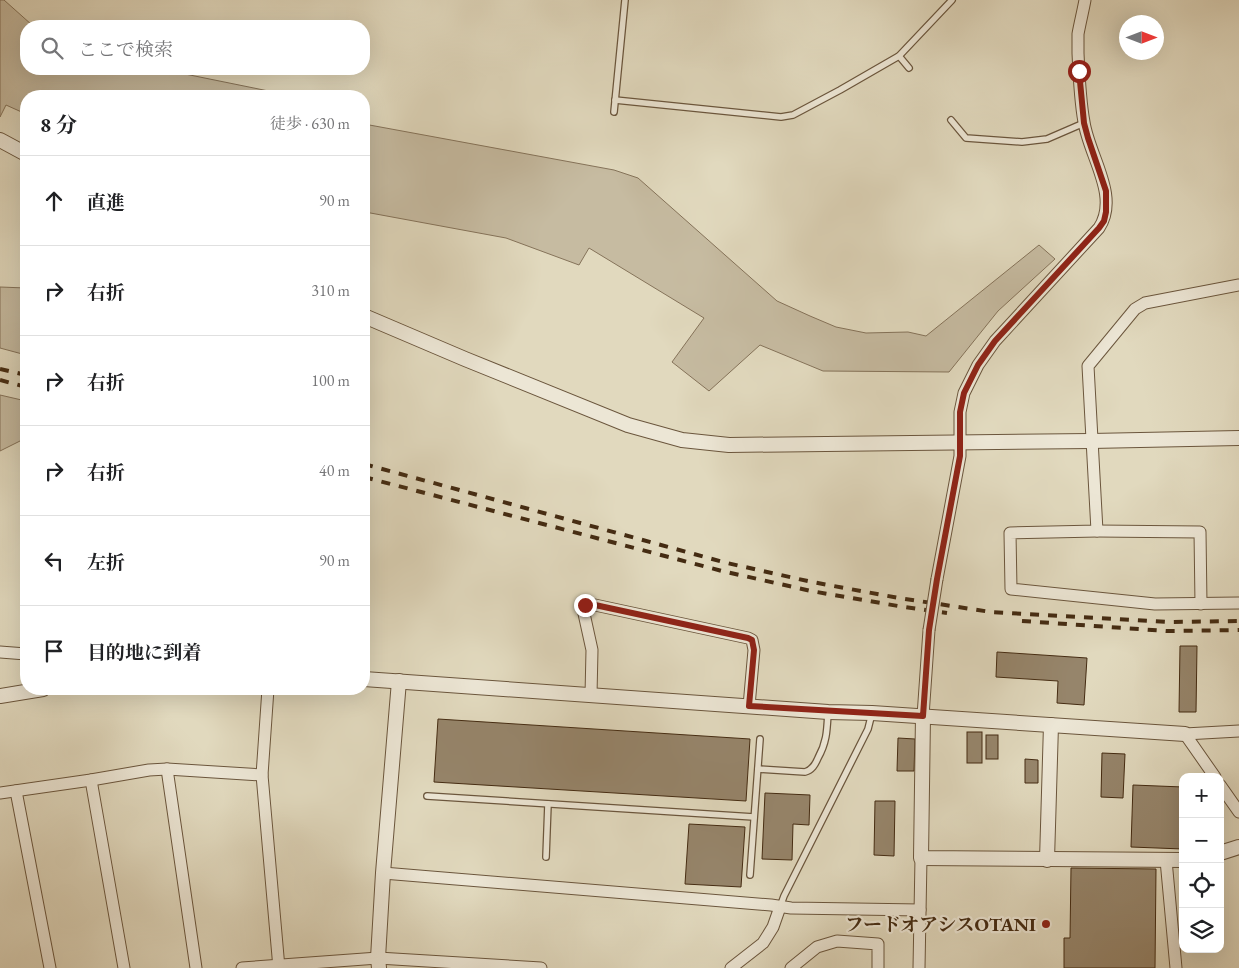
<!DOCTYPE html>
<html lang="ja">
<meta charset="utf-8">
<style>
body{margin:0;font-family:"EB Garamond","Noto Serif JP",serif;background:#f2f2f2;color:#202124}
.controls{position:absolute;right:15px;bottom:15px;display:grid;overflow:hidden;border-radius:10px;box-shadow:0 5px 20px #0002}
.controls button{width:45px;height:45px;display:grid;place-items:center;padding:0;border:0;border-bottom:1px solid #e0e0e0;background:#fff;color:#202124;font:25px sans-serif}
.compass{position:absolute;left:1119px;top:15px;width:45px;height:45px;border-radius:50%;background:#fff;box-shadow:0 5px 20px #0002;rotate:90deg}
.stop{position:absolute;width:15px;height:15px;margin:-11px;border:4px solid #8f2418;border-radius:50%;background:#fff}
.stop.end{background:#8f2418;border-color:#fff;box-shadow:0 1px 5px #0008}
.list{margin:0;padding:0;list-style:none}
h2{display:flex;justify-content:space-between;align-items:center;height:65px;margin:0;padding:0 20px;font-size:21px}
h2 small{font-size:16px;font-weight:400;color:#757577}
.list li{display:grid;grid-template-columns:32px 1fr auto;gap:15px;align-items:center;box-sizing:border-box;height:90px;padding:0 20px;border-top:1px solid #e0e0e0}
.list b{display:block;font-size:19px;white-space:nowrap}
.list em{font-size:16px;font-style:normal;color:#757577}
.icon{flex:none;width:28px;height:28px;fill:none;stroke:currentColor;stroke-width:2;stroke-linecap:round;stroke-linejoin:round}
.map{position:relative;flex:none;width:1239px;height:968px;overflow:hidden}
.search{position:absolute;background:#fff;box-shadow:0 5px 20px #0002;left:20px;top:20px;width:350px;height:55px;display:flex;align-items:center;gap:12px;box-sizing:border-box;padding:0 18px;border-radius:20px;color:#757577;font-size:19px}
.panel{position:absolute;background:#fff;box-shadow:0 5px 20px #0002;left:20px;top:90px;width:350px;height:605px;border-radius:20px}
.map>svg:first-child{display:block}
.green{fill:#c6bba1;stroke:#85735a}
.building{fill:#96856b;stroke:#442b12}
.lines{fill:none;stroke-linecap:round;stroke-linejoin:round}
.service-casing{stroke:#6b563d;stroke-width:8}
.minor-casing{stroke:#6b563d;stroke-width:13}
.tertiary-casing{stroke:#6b563d;stroke-width:16}
.service{stroke:#ece6d5;stroke-width:5.5}
.minor{stroke:#ece6d5;stroke-width:11}
.tertiary{stroke:#ece6d5;stroke-width:14}
.rail{stroke:#442b12;stroke-width:4;stroke-dasharray:9 9;stroke-linecap:butt}
.minor-bridge-casing{stroke:#6b563d;stroke-width:13;stroke-linecap:butt}
.minor-bridge{stroke:#ece6d5;stroke-width:11}
.route{stroke:#8f2418;stroke-width:6}
.poi-dot{fill:#8f2418;stroke:#ece6d5;stroke-width:2}
.labels{text-anchor:middle;stroke-width:4.5;stroke-linejoin:round;paint-order:stroke}
.poi-label{font-size:19px;font-weight:bold;fill:#442b12;stroke:#ece6d5;text-anchor:end}
</style>
<div class="map">
<svg width="1239" height="968" viewBox="0 0 1239 968">
<rect width="100%" height="100%" fill="#e1d9be"/>
<filter id="stains"><feTurbulence type="fractalNoise" baseFrequency=".004" numOctaves="4"/><feColorMatrix values="0 0 0 0 .2 0 0 0 0 .09 0 0 0 0 .02 0 0 0 .5 -.17"/></filter>
<radialGradient id="worn" r=".72"><stop offset=".6" stop-color="#630" stop-opacity="0"/><stop offset="1" stop-color="#630" stop-opacity=".3"/></radialGradient>
<g class="green">
<path d="M0,0H4L32,25L36,26H26V69H168L185,74L293,96H26V114L6,105L0,117Z"/>
<path d="M364,124L614,170L638,178L777,301L810,316L836,327L866,333L908,332L926,336L1039,245L1055,259L998,311L949,372L823,371L760,345L709,391L672,362L704,318L589,248L579,265L506,238L365,212L366,194L364,193Z"/>
<path d="M0,287L26,288V355L0,348Z"/>
<path d="M0,395L26,401V438L0,451Z"/>
</g>
<g class="building">
<path d="M1180,646H1197L1196,712H1179Z"/>
<path d="M997,652L1087,658L1084,705L1057,703L1058,681L996,677Z"/>
<path d="M438,719L750,739L746,801L434,782Z"/>
<rect x="967" y="732" width="15" height="31"/>
<rect x="986" y="735" width="12" height="24"/>
<path d="M898,738L915,739L914,771H897Z"/>
<path d="M1102,753L1125,754L1123,798L1101,797Z"/>
<path d="M1025,759L1038,760V783H1025Z"/>
<path d="M1133,785L1183,787V849L1131,847Z"/>
<path d="M765,793L810,795L809,825L793,824L792,860L762,859Z"/>
<path d="M875,801H895L894,856L874,855Z"/>
<path d="M689,824L745,827L741,887L685,884Z"/>
<path d="M1071,868L1156,869L1155,968H1064V938H1070Z"/>
</g>
<g class="lines">
<defs>
<g id="service">
<path d="M899,56L909,68"/>
<path d="M615,100L781,117L793,115L840,90L899,56L952,0"/>
<path d="M614,112L625,0"/>
<path d="M951,120L966,138L1022,142L1047,139L1084,123"/>
<path d="M758,769L805,772C812,770 815,765 818,758C827,742 827,730 828,712"/>
<path d="M427,796L754,817"/>
<path d="M546,857L548,804"/>
<path d="M750,875L760,739"/>
<path d="M780,907L784,896L868,729L872,713"/>
</g>
<g id="minor">
<path d="M1239,285L1145,303L1135,309L1088,366L1097,531L1010,533L1011,589L1155,604L1239,603"/>
<path d="M1097,531L1200,532L1201,604"/>
<path d="M937,579L960,456V412L964,393L978,365L995,341L1099,228C1120,196 1089,156 1084,122C1080,100 1079,76 1078,53C1078,47 1078,40 1078,34C1080,23 1083,11 1085,0"/>
<path d="M0,652L26,654"/>
<path d="M268,689L262,775L279,968"/>
<path d="M591,695L592,650L583,609L585,605H595L748,638L752,640L754,650L749,706"/>
<path d="M923,716L929,630"/>
<path d="M1185,734L1239,731"/>
<path d="M1185,734L1215,777"/>
<path d="M167,769L196,968"/>
<path d="M91,780L124,968"/>
<path d="M1220,785L1239,812"/>
<path d="M16,791L50,968"/>
<path d="M0,793L91,780L149,770L167,769L262,775"/>
<path d="M1166,860L1176,968"/>
<path d="M383,873L771,905L791,908L920,910"/>
<path d="M242,968L378,958L541,968"/>
<path d="M731,968L763,943L773,927L780,907"/>
<path d="M791,968L817,947L837,941L878,944V968"/>
<path d="M919,968L921,858"/>
</g>
<g id="tertiary">
<path d="M0,140L26,154"/>
<path d="M364,316L465,359L628,425L682,440L729,445L1091,441L1239,438"/>
<path d="M364,679L828,712L872,713L1185,734"/>
<path d="M0,696L43,689"/>
<path d="M923,716L921,858L1183,860"/>
<path d="M1220,853L1239,847"/>
<path d="M1047,860L1051,725"/>
<path d="M379,968L378,958L383,873L399,681"/>
</g>
</defs>
<use href="#service" class="service-casing"/>
<use href="#minor" class="minor-casing"/>
<use href="#tertiary" class="tertiary-casing"/>
<use href="#service" class="service"/>
<use href="#minor" class="minor"/>
<use href="#tertiary" class="tertiary"/>
<g class="rail">
<path d="M0,369L26,375"/>
<path d="M0,380L26,387"/>
<path d="M364,464L727,563L812,582L899,598L991,612L1168,622L1239,621"/>
<path d="M364,477L722,571L811,591L898,606L947,613"/>
<path d="M1022,621L1167,631L1239,630"/>
</g>
<defs>
<path id="minor-bridge" d="M929,630L937,579"/>
</defs>
<use href="#minor-bridge" class="minor-bridge-casing"/>
<use href="#minor-bridge" class="minor-bridge"/>
</g>
<g class="lines">
<path class="route" d="M585,605H595L748,638L752,640L754,650L749,706L923,716L929,630L937,579L960,456V412L964,393L978,365L995,341L1099,228L1104,221L1106,212V191L1088,138L1084,123L1079,71"/>
</g>
<circle class="poi-dot" cx="1046" cy="924" r="5"/>
<g class="labels">
<g class="poi-label">
<text x="1036" y="931">フードオアシスOTANI</text>
</g>
</g>
<rect width="100%" height="100%" filter="url(#stains)"/>
<rect width="100%" height="100%" fill="url(#worn)"/>
</svg>
<div class="controls">
<button>+</button>
<button>−</button>
<button><svg class="icon" aria-label="locate" viewBox="0 0 24 24"><circle cx="12" cy="12" r="6"/><path d="M12 2v4M12 18v4M2 12h4M18 12h4"/></svg></button>
<button><svg class="icon" aria-label="layers" viewBox="0 0 24 24"><path d="M12 4l9 5-9 5-9-5zM3 14l9 5 9-5"/></svg></button>
</div>
<svg class="compass" viewBox="-18 -18 36 36"><path d="M0-13l5 13h-10z" fill="#e53935"/><path d="M0 13l5-13h-10z" fill="#757577"/></svg>
<div class="stop" style="left:1079px;top:71px"></div>
<div class="stop end" style="left:585px;top:605px"></div>
<div class="search"><svg class="icon" aria-label="search" viewBox="0 0 24 24"><circle cx="10" cy="10" r="6"/><path d="M15 15l6 6"/></svg>ここで検索</div>
<section class="panel">
<h2>8 分<small>徒歩 · 630 m</small></h2>
<ul class="list">
<li><svg class="icon" aria-label="ahead" viewBox="0 0 24 24"><path d="M12 20V5M6 11l6-6 6 6"/></svg><div><b>直進</b></div><em>90 m</em></li>
<li><svg class="icon" aria-label="right" viewBox="0 0 24 24"><path d="M7 20v-9h11M14 6l5 5-5 5"/></svg><div><b>右折</b></div><em>310 m</em></li>
<li><svg class="icon" aria-label="right" viewBox="0 0 24 24"><path d="M7 20v-9h11M14 6l5 5-5 5"/></svg><div><b>右折</b></div><em>100 m</em></li>
<li><svg class="icon" aria-label="right" viewBox="0 0 24 24"><path d="M7 20v-9h11M14 6l5 5-5 5"/></svg><div><b>右折</b></div><em>40 m</em></li>
<li><svg class="icon" aria-label="left" viewBox="0 0 24 24"><path d="M17 20v-9H6M10 6l-5 5 5 5"/></svg><div><b>左折</b></div><em>90 m</em></li>
<li><svg class="icon" aria-label="arrive" viewBox="0 0 24 24"><path d="M6 21V4h12l-3 4 3 4H6"/></svg><div><b>目的地に到着</b></div></li>
</ul>
</section>
</div>
